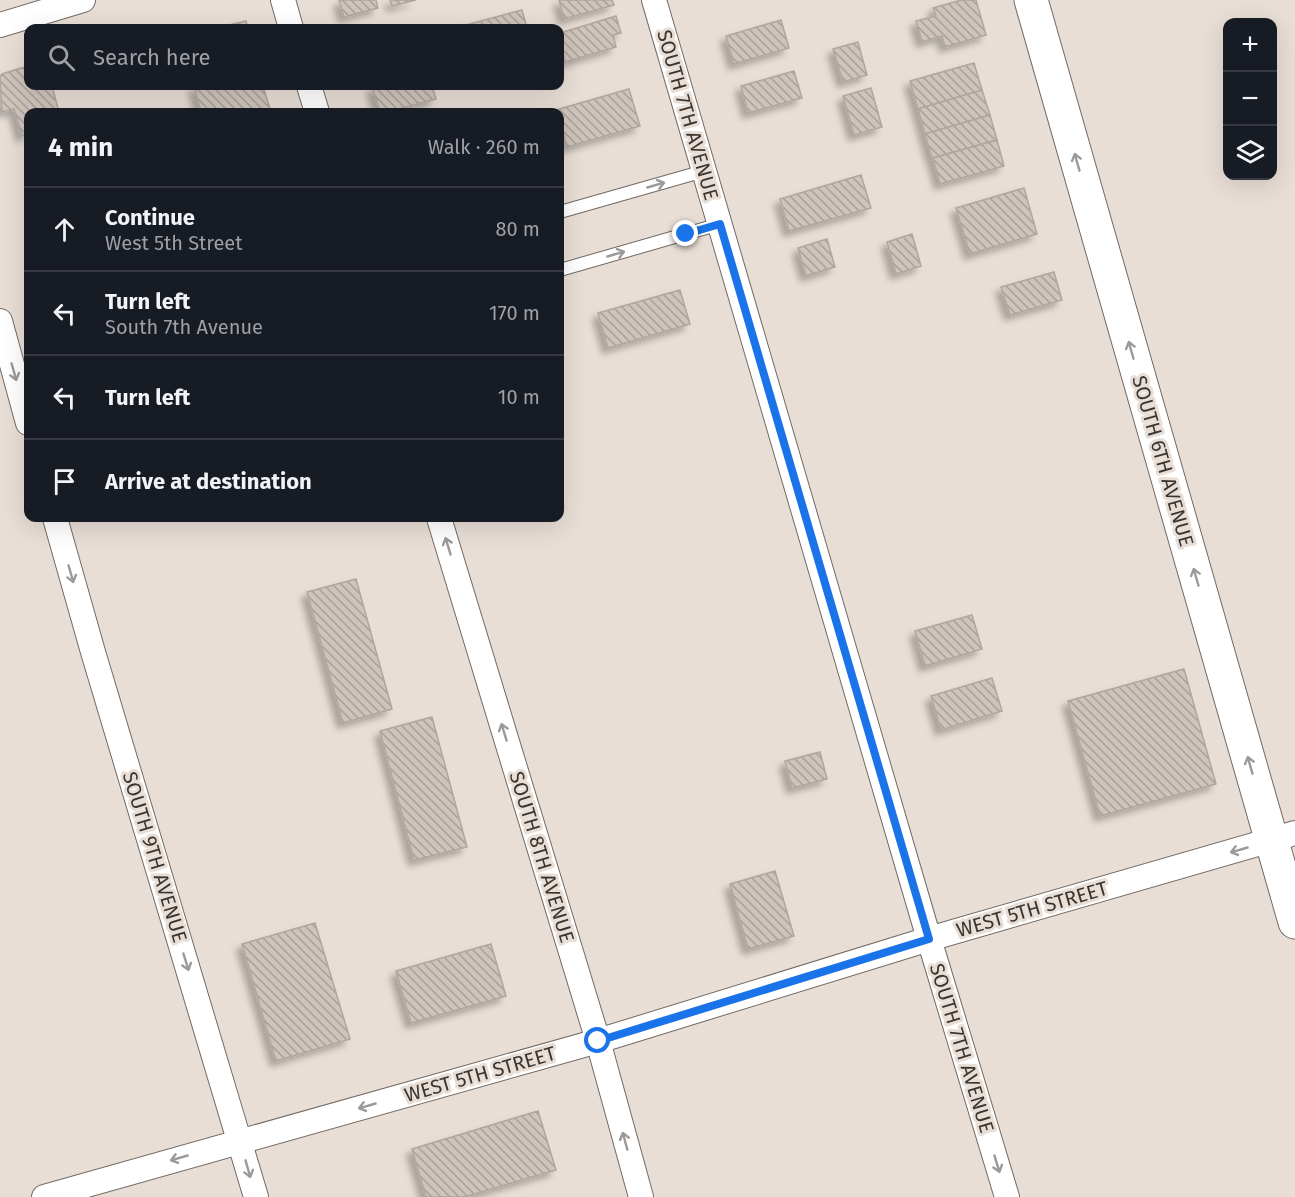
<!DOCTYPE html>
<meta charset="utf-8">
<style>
body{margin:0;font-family:"Fira Sans",sans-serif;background:#20242c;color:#f1f3f6}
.controls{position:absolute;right:18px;top:18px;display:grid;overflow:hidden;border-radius:12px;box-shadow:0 6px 24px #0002}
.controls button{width:54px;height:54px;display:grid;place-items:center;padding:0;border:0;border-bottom:2px solid #363941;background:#171b24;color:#f1f3f6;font:30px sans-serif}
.stop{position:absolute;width:18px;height:18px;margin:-14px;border:4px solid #1a73e8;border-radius:50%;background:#fff}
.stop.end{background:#1a73e8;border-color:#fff;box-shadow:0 2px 6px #0008}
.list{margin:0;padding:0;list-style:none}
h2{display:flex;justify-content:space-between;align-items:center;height:78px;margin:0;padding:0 24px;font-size:26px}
h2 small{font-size:20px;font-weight:400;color:#9ea1a6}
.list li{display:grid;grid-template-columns:39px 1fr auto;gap:18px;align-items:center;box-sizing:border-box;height:84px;padding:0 24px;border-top:2px solid #363941}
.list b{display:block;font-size:22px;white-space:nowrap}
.list p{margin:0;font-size:20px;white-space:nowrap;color:#9ea1a6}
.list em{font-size:20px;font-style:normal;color:#9ea1a6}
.icon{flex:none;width:33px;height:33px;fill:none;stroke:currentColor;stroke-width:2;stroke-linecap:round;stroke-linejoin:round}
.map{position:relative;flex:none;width:1295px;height:1197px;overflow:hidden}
.search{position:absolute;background:#171b24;box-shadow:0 6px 24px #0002;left:24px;top:24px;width:540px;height:66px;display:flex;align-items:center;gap:15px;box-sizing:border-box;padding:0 21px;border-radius:12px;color:#9ea1a6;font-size:22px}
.panel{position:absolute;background:#171b24;box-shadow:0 6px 24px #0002;left:24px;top:108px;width:540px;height:414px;border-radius:12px}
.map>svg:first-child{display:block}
.building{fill:url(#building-back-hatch);stroke:#afa69e;stroke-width:1.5;filter:url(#shadow)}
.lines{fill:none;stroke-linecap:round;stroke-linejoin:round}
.lane-casing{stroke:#736a64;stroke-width:14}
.street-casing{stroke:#736a64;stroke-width:26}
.secondary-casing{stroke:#736a64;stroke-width:35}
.lane{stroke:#fff;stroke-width:12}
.street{stroke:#fff;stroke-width:24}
.secondary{stroke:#fff;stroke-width:33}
.oneway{stroke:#9c9a98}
.route{stroke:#1a73e8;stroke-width:8}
.labels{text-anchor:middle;stroke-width:6;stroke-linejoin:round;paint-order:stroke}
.street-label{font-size:20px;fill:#383431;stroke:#e8ded6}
</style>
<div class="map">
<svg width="1295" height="1197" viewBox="0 0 1295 1197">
<defs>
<pattern id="building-back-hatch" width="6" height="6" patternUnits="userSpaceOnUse" patternTransform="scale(1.5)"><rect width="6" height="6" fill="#cec4bc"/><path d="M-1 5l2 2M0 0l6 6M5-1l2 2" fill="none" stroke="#a8a099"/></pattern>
<filter id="shadow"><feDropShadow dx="-5.5" dy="5.5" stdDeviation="3" flood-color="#0004"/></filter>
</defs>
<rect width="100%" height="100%" fill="#e8ded6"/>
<g class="building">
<path d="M339,0H376L378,8L344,17Z"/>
<path d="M390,0H416L392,6Z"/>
<path d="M559,0H612L614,5L564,19Z"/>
<path d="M961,0H976L986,35L945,47L942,36L922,42L916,21L936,16L933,8Z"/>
<path d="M522,10L527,28H467L466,25Z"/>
<path d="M616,16L621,33L613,35L616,47L565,62L560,43V33Z"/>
<path d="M781,20L789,48L734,64L726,36Z"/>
<path d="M246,21L248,28H217Z"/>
<path d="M858,42L867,75L843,82L833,49Z"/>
<path d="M974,63L982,90L918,109L910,81Z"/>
<path d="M28,66V86H52L59,112H28V134L22,136L14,109L2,112L0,77L2,74Z"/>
<path d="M794,71L802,98L748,113L741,86Z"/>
<path d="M194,86H263L271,112H201Z"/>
<path d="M377,86H432L436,99L388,112H380L372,87Z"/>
<path d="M871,88L882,127L854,135L843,96Z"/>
<path d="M629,89L640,126L567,147L560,121V112L556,110Z"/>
<path d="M982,90L990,115L925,134L918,109Z"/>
<path d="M990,115L997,140L932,158L925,134Z"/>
<path d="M997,140L1004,166L940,184L933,158Z"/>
<path d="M861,175L871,208L789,231L780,199Z"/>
<path d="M1024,188L1037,234L970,254L956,208Z"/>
<path d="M912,234L921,266L896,274L887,242Z"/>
<path d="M827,239L835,267L806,276L798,248Z"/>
<path d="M1054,272L1062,300L1010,315L1001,287Z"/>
<path d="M680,290L690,324L608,348L598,313Z"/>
<path d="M356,579L392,709L343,723L307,592Z"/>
<path d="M972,615L982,649L925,666L915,631Z"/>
<path d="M1184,669L1216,784L1100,816L1068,701Z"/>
<path d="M992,678L1002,711L941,730L931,696Z"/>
<path d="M432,717L467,847L414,860L380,731Z"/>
<path d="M820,752L827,779L792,788L785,761Z"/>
<path d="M775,871L794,936L748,949L730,884Z"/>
<path d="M315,923L350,1039L276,1061L242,944Z"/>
<path d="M491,944L506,996L411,1023L396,971Z"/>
<path d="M538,1111L556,1170L464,1197H426L412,1149Z"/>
</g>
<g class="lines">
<defs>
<g id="lane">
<path d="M560,212L704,171"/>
<path d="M560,270L720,224"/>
</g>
<g id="street">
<path d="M283,0L291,28"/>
<path d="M654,0L929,939L1007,1197"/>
<path d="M0,25L83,0"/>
<path d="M309,86L317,112"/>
<path d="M0,321L28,423"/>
<path d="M55,518L93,652L256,1197"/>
<path d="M439,518L598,1041L641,1197"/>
<path d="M44,1197L598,1041L929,939L1295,833"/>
</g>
<path id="secondary" d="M1031,0L1295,922"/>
</defs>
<use href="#lane" class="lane-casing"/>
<use href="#street" class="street-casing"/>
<use href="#secondary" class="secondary-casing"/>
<use href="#lane" class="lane"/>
<use href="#street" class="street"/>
<use href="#secondary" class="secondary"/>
</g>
<defs><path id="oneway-shaft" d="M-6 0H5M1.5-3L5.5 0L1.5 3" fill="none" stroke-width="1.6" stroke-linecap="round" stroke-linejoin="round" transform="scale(1.5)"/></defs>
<g class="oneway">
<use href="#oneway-shaft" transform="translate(1077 162) rotate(-106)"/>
<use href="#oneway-shaft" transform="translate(656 185) rotate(-16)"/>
<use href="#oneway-shaft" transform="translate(616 254) rotate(-16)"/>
<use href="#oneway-shaft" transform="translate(1131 350) rotate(-106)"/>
<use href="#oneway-shaft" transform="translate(14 372) rotate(74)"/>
<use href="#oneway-shaft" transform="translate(448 546) rotate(-107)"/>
<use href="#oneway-shaft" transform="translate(71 574) rotate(74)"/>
<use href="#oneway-shaft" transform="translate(1196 577) rotate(-106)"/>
<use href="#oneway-shaft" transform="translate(504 732) rotate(-107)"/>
<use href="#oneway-shaft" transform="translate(1250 765) rotate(-106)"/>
<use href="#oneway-shaft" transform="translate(1239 850) rotate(164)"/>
<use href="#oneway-shaft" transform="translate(186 962) rotate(73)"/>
<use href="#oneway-shaft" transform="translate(367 1106) rotate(164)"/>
<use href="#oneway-shaft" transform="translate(625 1141) rotate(-105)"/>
<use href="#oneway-shaft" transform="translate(179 1158) rotate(164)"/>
<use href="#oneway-shaft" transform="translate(997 1164) rotate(73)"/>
<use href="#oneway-shaft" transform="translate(248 1169) rotate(74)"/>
</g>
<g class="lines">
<path class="route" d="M598,1041L929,939L720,224L686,234"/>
</g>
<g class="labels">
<g class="street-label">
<text transform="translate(688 115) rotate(74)" y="7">SOUTH 7TH AVENUE</text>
<text transform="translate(1163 461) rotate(74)" y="7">SOUTH 6TH AVENUE</text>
<text transform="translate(155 857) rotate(73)" y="7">SOUTH 9TH AVENUE</text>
<text transform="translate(542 857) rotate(73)" y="7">SOUTH 8TH AVENUE</text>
<text transform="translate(1032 909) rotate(-16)" y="7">WEST 5TH STREET</text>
<text transform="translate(962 1048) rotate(73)" y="7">SOUTH 7TH AVENUE</text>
<text transform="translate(480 1074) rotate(-16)" y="7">WEST 5TH STREET</text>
</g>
</g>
</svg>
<div class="controls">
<button>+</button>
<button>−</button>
<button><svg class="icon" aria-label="layers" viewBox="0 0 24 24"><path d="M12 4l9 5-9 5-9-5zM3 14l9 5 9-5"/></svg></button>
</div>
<div class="stop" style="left:598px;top:1041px"></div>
<div class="stop end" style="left:686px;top:234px"></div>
<div class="search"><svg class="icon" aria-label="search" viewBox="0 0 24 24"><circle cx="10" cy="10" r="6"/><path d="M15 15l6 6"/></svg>Search here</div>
<section class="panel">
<h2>4 min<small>Walk · 260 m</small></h2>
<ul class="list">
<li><svg class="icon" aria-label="ahead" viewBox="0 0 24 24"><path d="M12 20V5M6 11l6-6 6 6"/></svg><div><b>Continue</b><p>West 5th Street</p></div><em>80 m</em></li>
<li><svg class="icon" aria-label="left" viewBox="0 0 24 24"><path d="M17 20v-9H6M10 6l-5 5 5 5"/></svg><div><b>Turn left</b><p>South 7th Avenue</p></div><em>170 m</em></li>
<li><svg class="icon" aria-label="left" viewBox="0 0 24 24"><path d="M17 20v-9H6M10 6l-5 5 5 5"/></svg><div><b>Turn left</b></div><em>10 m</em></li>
<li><svg class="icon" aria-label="arrive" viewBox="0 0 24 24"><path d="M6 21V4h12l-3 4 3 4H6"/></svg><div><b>Arrive at destination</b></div></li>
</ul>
</section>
</div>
